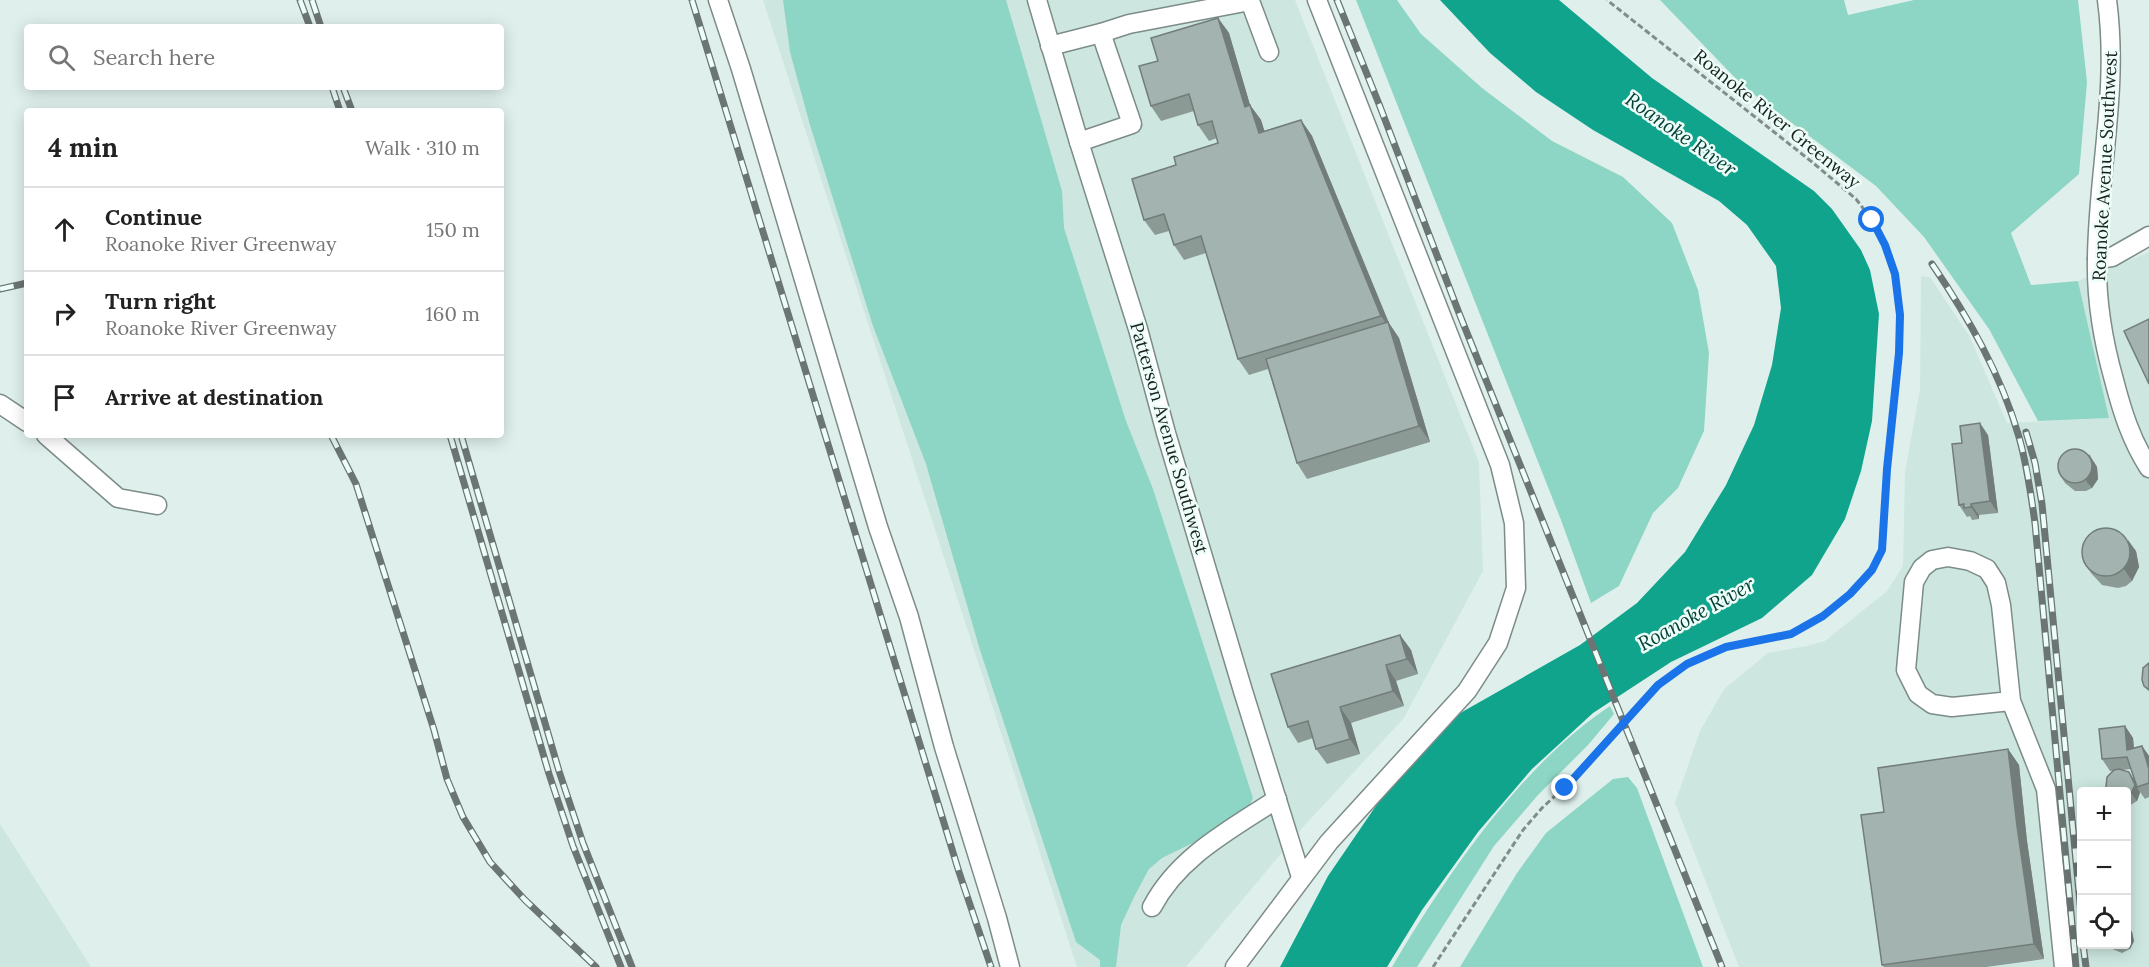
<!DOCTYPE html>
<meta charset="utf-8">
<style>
body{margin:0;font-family:Lora,serif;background:#f6f6f6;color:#222}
.controls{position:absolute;right:18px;bottom:18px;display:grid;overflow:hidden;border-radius:6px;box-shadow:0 3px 15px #0003}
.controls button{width:54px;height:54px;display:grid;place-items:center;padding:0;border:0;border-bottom:2px solid #e0e0e0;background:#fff;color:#222;font:30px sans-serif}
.stop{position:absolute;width:18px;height:18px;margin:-14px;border:4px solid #1a73e8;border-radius:50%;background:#fff}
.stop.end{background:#1a73e8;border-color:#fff;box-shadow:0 2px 6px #0008}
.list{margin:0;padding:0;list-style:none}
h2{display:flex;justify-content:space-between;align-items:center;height:78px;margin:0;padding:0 24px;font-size:26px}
h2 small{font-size:20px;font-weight:400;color:#767676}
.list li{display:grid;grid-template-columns:39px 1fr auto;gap:18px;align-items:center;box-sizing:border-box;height:84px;padding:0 24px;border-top:2px solid #e0e0e0}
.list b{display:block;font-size:22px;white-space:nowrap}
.list p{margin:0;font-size:20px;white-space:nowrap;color:#767676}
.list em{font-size:20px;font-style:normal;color:#767676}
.icon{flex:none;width:33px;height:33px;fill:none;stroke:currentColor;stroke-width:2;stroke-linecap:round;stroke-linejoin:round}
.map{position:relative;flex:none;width:2149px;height:967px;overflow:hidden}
.search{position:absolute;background:#fff;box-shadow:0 3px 15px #0003;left:24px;top:24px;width:480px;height:66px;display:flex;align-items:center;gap:15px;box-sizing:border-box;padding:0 21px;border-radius:6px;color:#767676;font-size:22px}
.panel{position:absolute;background:#fff;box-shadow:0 3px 15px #0003;left:24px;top:108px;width:480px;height:330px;border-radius:6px}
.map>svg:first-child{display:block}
.built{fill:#cde7e0;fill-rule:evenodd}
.green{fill:#8dd5c4}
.water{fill:#11a48d}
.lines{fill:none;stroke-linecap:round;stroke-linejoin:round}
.minor-casing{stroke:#7c8c88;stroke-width:21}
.path{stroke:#818d8a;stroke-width:3;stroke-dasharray:6 3;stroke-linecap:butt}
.minor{stroke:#fff;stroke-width:18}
.rail-casing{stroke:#6b7573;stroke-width:7}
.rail{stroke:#edfef9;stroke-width:4.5;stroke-dasharray:14;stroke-linecap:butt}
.wall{fill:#8c9a96;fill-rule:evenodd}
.shaded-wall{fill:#727d7a}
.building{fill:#a3b3af;stroke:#727d7a;stroke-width:1.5}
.route{stroke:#1a73e8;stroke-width:8}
.labels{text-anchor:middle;stroke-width:5;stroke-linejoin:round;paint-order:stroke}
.street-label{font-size:18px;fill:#1a201e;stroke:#edfef9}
.water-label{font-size:20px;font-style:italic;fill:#033e34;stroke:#edfef9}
</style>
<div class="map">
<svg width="2149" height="967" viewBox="0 0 2149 967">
<rect width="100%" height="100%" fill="#dff0ec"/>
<g class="built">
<path d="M763,0H1295L1479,462L1483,571L1404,718L1305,825L1186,967H1078L1076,964Z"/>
<path d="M2149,252V967H1739L1675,803L1700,731L1724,689L1768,653L1806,646L1825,641L1887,591L1903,566L1905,472L1920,389L1921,276L1930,277L1970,337L2007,423L2109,418L2078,281ZM2082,792H2126V944H2082Z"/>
<path d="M0,824L91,967H0Z"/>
</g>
<g class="green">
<path d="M783,0H1006L1062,191L1064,228L1126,421L1153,489L1253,798L1247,810L1211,834L1162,858L1149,869L1135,895L1121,925L1116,967H1100V960L1076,942L980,650L926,464L873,326L810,125L790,52Z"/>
<path d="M1356,0H1397L1421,34L1482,88L1552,141L1623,177L1672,223L1698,290L1709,353L1704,431L1678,488L1653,513L1619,586L1591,603L1561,520Z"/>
<path d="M1660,0H1844L1848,15L1914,0H2078L2087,82L2079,174L2011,233L2031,285L2078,281L2109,418L2038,421L1989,329L1924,237L1876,186L1744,87Z"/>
<path d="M1610,706L1614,714L1588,745L1538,795L1494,846L1417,967H1392C1446,876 1521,765 1610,706Z"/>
<path d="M1628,777L1637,788L1703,967H1460L1517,873L1546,833L1613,779Z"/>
</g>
<path class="water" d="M1440,0H1559L1652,78L1814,191L1832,209L1861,250L1870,270L1879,314L1872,421L1861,471L1845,519L1812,575L1762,618L1671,662L1593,713L1532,769L1478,832L1422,910L1387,967H1280L1328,876L1382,797L1455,716L1580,645L1637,603L1685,552L1726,485L1754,425L1772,365L1781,308L1776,266L1747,225L1719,201L1593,130L1536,92L1490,53Z"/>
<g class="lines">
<defs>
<g id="minor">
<path d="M718,0L741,69L878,527L909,617L944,747L997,918L1010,967"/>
<path d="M1037,0L1079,142L1138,329L1166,433L1243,691L1301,877"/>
<path d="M2107,0C2119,89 2098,171 2097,258C2096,299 2103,341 2114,380C2122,411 2131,440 2149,468"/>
<path d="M1101,33L1129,24L1250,1L1269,52"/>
<path d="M1050,46L1101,33L1132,124L1079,142"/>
<path d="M2097,259L2112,257L2149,236"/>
<path d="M0,404L27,422"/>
<path d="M46,435L118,498L157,505"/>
<path d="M2011,701L1952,707L1932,704L1918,694L1906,670L1914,582L1922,568L1932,560L1948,557L1970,561L1987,569L1996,583L2001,605L2011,701L2046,789L2064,967"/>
<path d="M1152,907C1179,856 1230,830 1277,799"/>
<path d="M1235,967L1329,842L1467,691L1498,643L1516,588L1514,523L1500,465L1317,0"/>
</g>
</defs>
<use href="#minor" class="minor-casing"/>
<path class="path" d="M1433,967L1523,830L1542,808L1586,767L1636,707L1658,685L1687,664L1727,647L1791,634L1823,616L1850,593L1872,570L1882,550L1887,469L1899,353L1900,315L1895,274L1885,245L1872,220L1856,199L1812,162L1607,0"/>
<use href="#minor" class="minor"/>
<defs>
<g id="rail">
<path d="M300,0L310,27"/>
<path d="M312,0L321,27"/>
<path d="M692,0L959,872L991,967"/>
<path d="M1337,0L1379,104L1459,313L1722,967"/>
<path d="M332,87L340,111"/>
<path d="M343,87L352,111"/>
<path d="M1932,264C1968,317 2001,374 2019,437C2027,465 2031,494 2035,523L2076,967"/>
<path d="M0,289L27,283"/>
<path d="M2026,432L2035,463L2042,504L2082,924"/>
<path d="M331,435L356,484L434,730L447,779L463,817L490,862L525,900L596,967"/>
<path d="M450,435L549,774L573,846L621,967"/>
<path d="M461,435L559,771L583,843L632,967"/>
<path d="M2083,944L2086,967"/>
</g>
</defs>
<use href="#rail" class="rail-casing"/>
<use href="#rail" class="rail"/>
</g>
<g class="wall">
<path d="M1218,18L1229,33L1250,105L1261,120L1264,131L1301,120L1312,136L1388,322L1399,338L1430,442L1307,479L1297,463L1268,369L1249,375L1238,359L1206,253L1184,260L1174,245L1169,231L1155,235L1144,220L1176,165L1218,143L1217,138L1209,141L1198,125L1194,111L1161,121L1151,106Z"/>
<path d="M1988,435L1998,513L1979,515V519L1972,520L1970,516L1967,517L1959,505Z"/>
<path d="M2094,462L2097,467L2098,479L2092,488L2086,491H2075L2065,483L2060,475Z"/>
<path d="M2136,551L2139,567L2132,581L2126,586L2118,588L2102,585L2091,573L2083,561Z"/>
<path d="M1400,635L1411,650L1418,674L1396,681L1404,706L1351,723L1360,754L1327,764L1316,749L1313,738L1298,743L1288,727Z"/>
<path d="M2125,726L2133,738L2134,748L2142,746L2149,756V797L2145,799L2140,792L2137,801L2129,806H2127V792L2114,771H2110L2102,759ZM2131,769L2134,779L2129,772L2122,770Z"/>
<path d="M2008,749L2019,765L2027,841L2044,959L1986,967H1884L1882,965L1884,812Z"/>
<path d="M2127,924L2132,932L2134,941L2130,949L2122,953L2110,948L2107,945H2127Z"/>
</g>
<g class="shaded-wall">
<path d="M1218,18L1229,33L1255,122L1245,107Z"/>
<path d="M1250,105L1261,120L1270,148L1259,133Z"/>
<path d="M1301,120L1312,136L1389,323L1399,338L1430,442L1419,426L1390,329L1381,316Z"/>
<path d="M1980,423L1988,435L1998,513L1990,501Z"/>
<path d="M2089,454L2097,467L2098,479L2092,488L2086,481Z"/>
<path d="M1971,504L1979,515V519L1971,507Z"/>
<path d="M2128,540L2136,551L2139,567L2132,581L2124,569Z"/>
<path d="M1400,635L1411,650L1418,674L1407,659Z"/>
<path d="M1386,665L1396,681L1404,706L1393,691Z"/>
<path d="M1340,707L1351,723L1360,754L1350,739Z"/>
<path d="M2125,726L2133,738L2135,762L2127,750Z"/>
<path d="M2142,746L2149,756V769Z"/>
<path d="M2008,749L2019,765L2027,841L2044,959L2034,944L2017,826Z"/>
<path d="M2129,772L2134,780L2137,787L2140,793L2137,801L2131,793Z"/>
<path d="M2127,925L2132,932L2134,941L2130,949L2127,944Z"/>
</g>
<g class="building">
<path d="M1218,18L1245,107L1250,105L1259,133L1301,120L1381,316L1238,359L1201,236L1174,245L1164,214L1144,220L1132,179L1176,165L1174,157L1218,143L1212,121L1198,125L1189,94L1151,106L1139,66L1158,61L1151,38Z"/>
<path d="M2149,319V384L2124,331Z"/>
<path d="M1388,322L1419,426L1297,463L1266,359Z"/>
<path d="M1980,423L1990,501L1971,504V507L1964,508V504L1959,505L1952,444L1962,443L1960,426Z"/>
<circle cx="2075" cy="466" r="17"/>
<circle cx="2106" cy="552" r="24"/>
<path d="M1400,635L1407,659L1386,665L1393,691L1340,707L1350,739L1316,749L1308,721L1288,727L1271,674Z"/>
<path d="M2149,663V690L2144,686L2142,680L2143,668Z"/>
<path d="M2125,726L2127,750L2142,746L2149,769V783L2137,787L2127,757L2102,759L2099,729Z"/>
<path d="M2008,749L2017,826L2034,944L1882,965L1861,815L1884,812L1878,768Z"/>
<path d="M2119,769L2129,772L2135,785L2131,793L2127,796V792H2108L2106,787L2107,777L2114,770Z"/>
<path d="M2127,925L2129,933L2127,938V924Z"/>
</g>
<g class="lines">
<path class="route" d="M1565,788L1658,685L1687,664L1726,647L1791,634L1823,616L1850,594L1872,570L1882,550L1887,469L1899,353L1900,315L1895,274L1885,245L1872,220"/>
</g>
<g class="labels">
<g class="street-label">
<text transform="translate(1777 119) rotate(39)" y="6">Roanoke River Greenway</text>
<text transform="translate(2105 166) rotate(-87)" y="6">Roanoke Avenue Southwest</text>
<text transform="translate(1169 438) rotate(74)" y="6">Patterson Avenue Southwest</text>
</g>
<g class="water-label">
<text transform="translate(1681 134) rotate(35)" y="7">Roanoke River</text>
<text transform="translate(1696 614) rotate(-29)" y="7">Roanoke River</text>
</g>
</g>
</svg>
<div class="controls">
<button>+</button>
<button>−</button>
<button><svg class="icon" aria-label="locate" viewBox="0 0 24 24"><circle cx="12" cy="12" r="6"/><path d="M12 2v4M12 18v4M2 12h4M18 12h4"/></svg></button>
</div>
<div class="stop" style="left:1872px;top:220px"></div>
<div class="stop end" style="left:1565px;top:788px"></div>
<div class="search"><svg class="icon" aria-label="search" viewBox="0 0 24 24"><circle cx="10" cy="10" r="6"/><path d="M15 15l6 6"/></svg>Search here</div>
<section class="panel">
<h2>4 min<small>Walk · 310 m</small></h2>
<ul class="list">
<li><svg class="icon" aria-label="ahead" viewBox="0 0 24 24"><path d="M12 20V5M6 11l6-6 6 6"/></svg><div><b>Continue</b><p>Roanoke River Greenway</p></div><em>150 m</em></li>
<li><svg class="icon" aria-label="right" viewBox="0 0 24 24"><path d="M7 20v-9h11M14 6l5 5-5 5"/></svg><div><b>Turn right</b><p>Roanoke River Greenway</p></div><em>160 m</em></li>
<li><svg class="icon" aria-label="arrive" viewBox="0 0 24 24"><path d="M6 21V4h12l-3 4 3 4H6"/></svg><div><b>Arrive at destination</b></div></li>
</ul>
</section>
</div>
